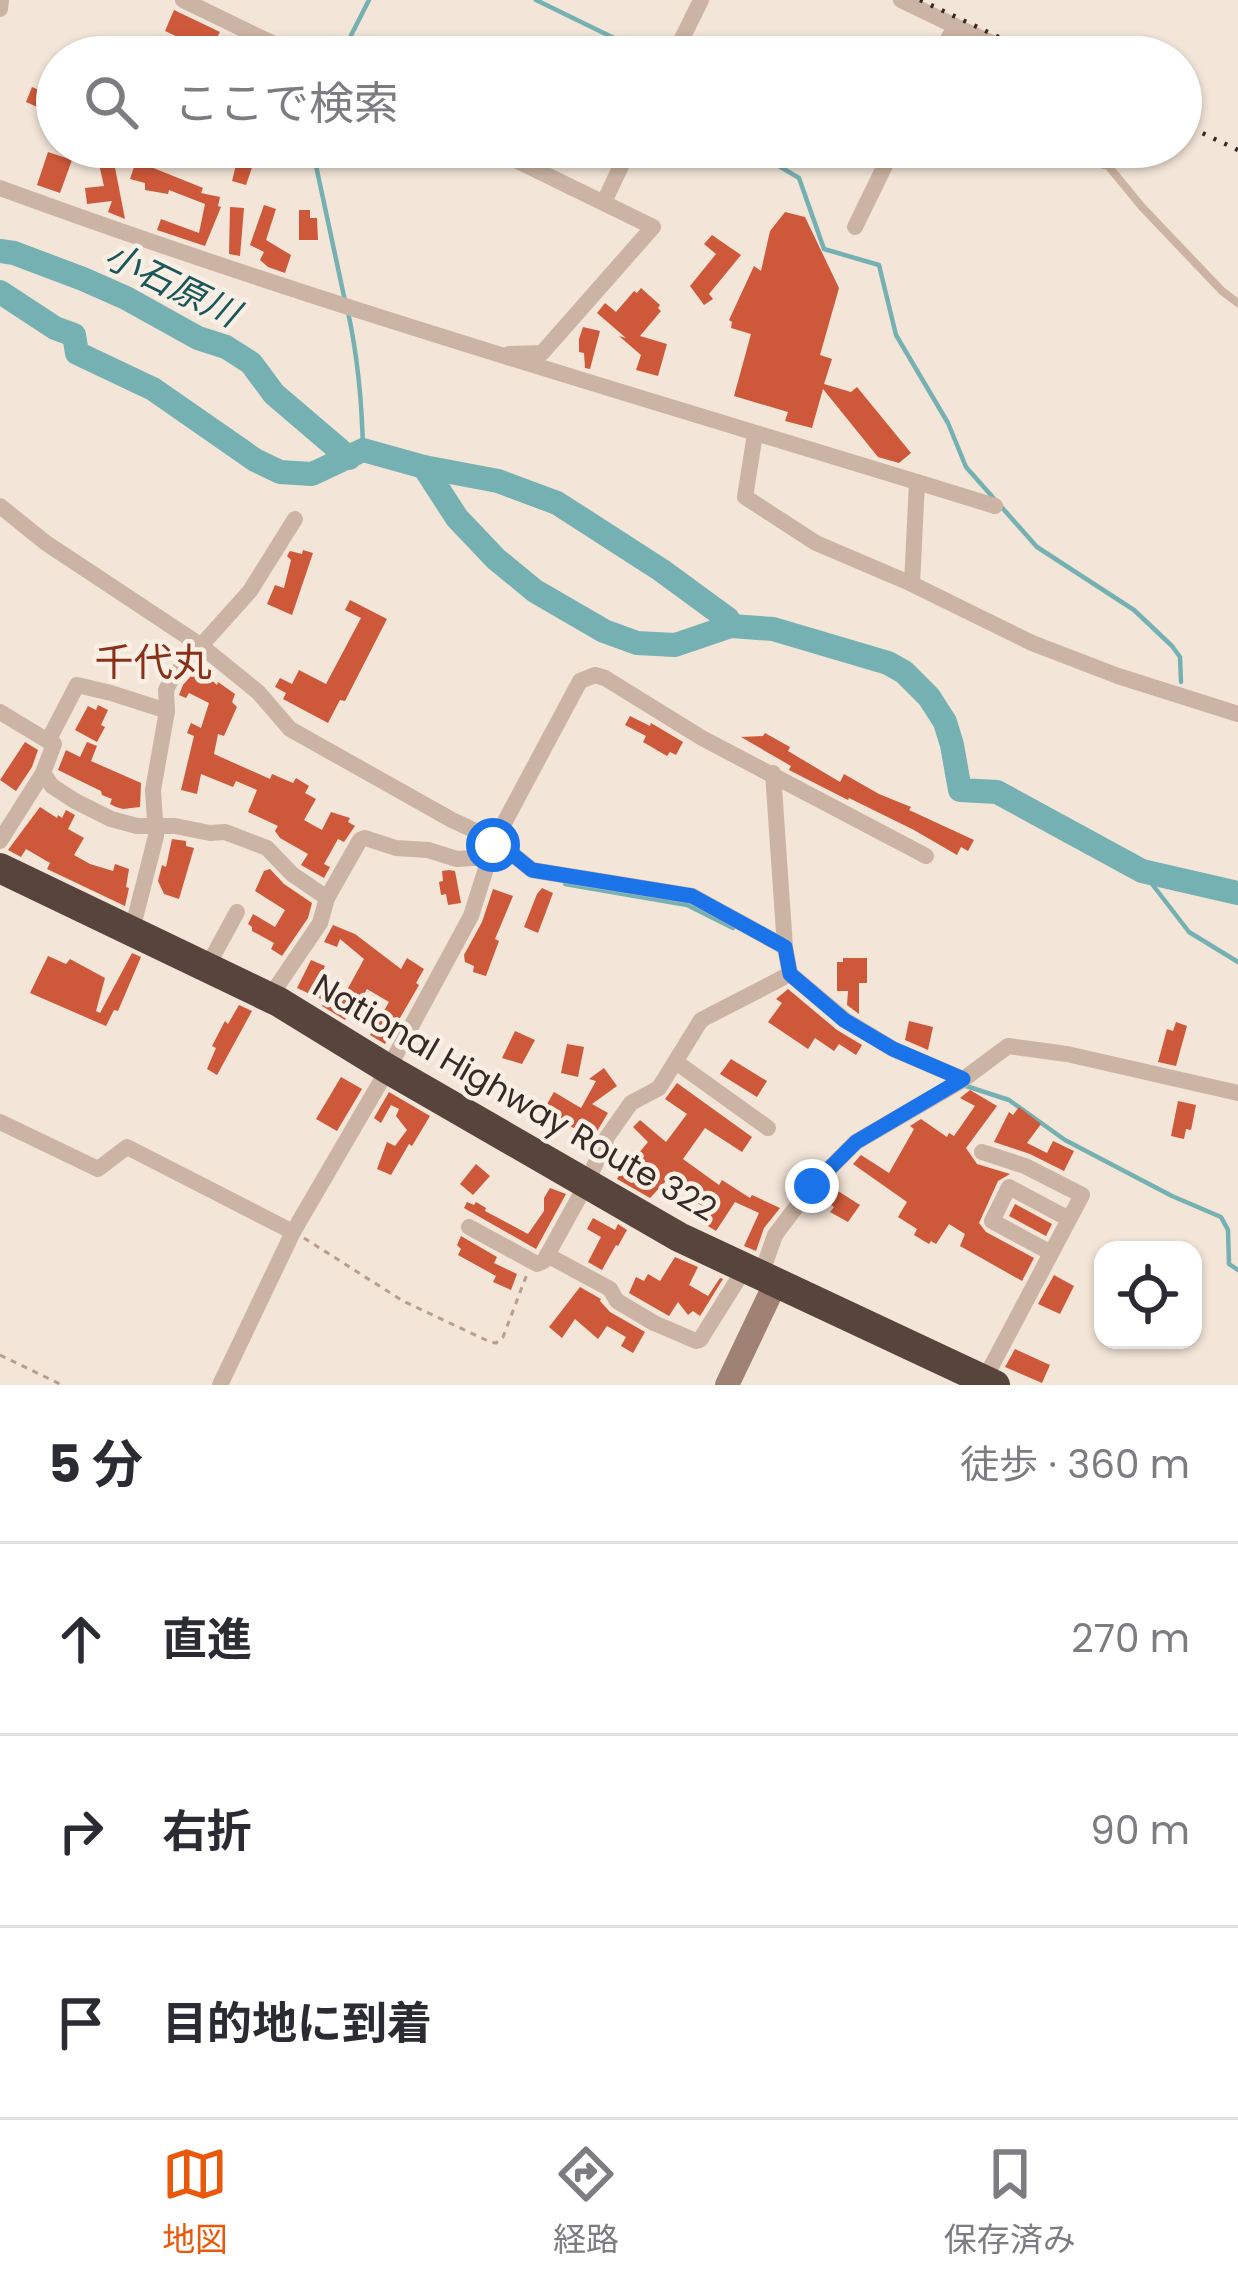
<!DOCTYPE html>
<html lang="ja">
<meta charset="utf-8">
<style>
body{margin:0;font-family:Poppins,"Noto Sans JP",sans-serif;background:#f2f2f3;color:#2b2b33}
.controls{position:absolute;right:36px;bottom:36px;display:grid;overflow:hidden;border-radius:24px;box-shadow:0 3px 9px #0004}
.controls button{width:108px;height:108px;display:grid;place-items:center;padding:0;border:0;border-bottom:3px solid #e1e1e2;background:#fff;color:#2b2b33;font:60px sans-serif}
.stop{position:absolute;width:36px;height:36px;margin:-27px;border:9px solid #1a73e8;border-radius:50%;background:#fff}
.stop.end{background:#1a73e8;border-color:#fff;box-shadow:0 3px 12px #0008}
.list{margin:0;padding:0;list-style:none}
h2{display:flex;justify-content:space-between;align-items:center;height:156px;margin:0;padding:0 48px;font-size:51px}
h2 small{font-size:39px;font-weight:400;color:#7c7c81}
.list li{display:grid;grid-template-columns:78px 1fr auto;gap:36px;align-items:center;box-sizing:border-box;height:192px;padding:0 48px;border-top:3px solid #e1e1e2}
.list b{display:block;font-size:45px;white-space:nowrap}
.list em{font-size:39px;font-style:normal;color:#7c7c81}
.icon{flex:none;width:66px;height:66px;fill:none;stroke:currentColor;stroke-width:2;stroke-linecap:round;stroke-linejoin:round}
.map{position:relative;flex:none;width:1238px;height:1385px;overflow:hidden}
.search{position:absolute;background:#fff;box-shadow:0 3px 9px #0004;left:36px;right:36px;top:36px;height:132px;display:flex;align-items:center;gap:30px;box-sizing:border-box;padding:0 42px;border-radius:66px;color:#7c7c81;font-size:45px}
.sheet{height:732px;background:#fff}
nav{display:flex;justify-content:space-around;align-items:center;box-sizing:border-box;height:168px;border-top:3px solid #e1e1e2;background:#fff;font-size:33px;color:#7c7c81}
nav a{display:grid;justify-items:center;gap:6px}
nav .on{color:#ea580c}
.map>svg:first-child{display:block}
.lines{fill:none;stroke-linecap:round;stroke-linejoin:round}
.stream{stroke:#75b1b2;stroke-width:4.5}
.river{stroke:#75b1b2;stroke-width:24}
.building{fill:#ce593a}
.path{stroke:#b79e8d;stroke-width:3;stroke-dasharray:6 6;stroke-linecap:butt}
.lane{stroke:#cbb4a3;stroke-width:8}
.street{stroke:#cbb4a3;stroke-width:16}
.secondary{stroke:#9f8274;stroke-width:24}
.highway{stroke:#57443c;stroke-width:30}
.rail{stroke:#362a26;stroke-width:4.5;stroke-dasharray:3 9;stroke-linecap:butt}
.route{stroke:#1a73e8;stroke-width:15}
.labels{text-anchor:middle;stroke-width:9;stroke-linejoin:round;paint-order:stroke}
.street-label{font-size:33px;fill:#362a26;stroke:#faefe4}
.water-label{font-size:36px;font-style:italic;fill:#18585a;stroke:#faefe4}
.quarter-label{font-size:39px;fill:#8a3019;stroke:#faefe4}
</style>
<div class="map">
<svg width="1238" height="1385" viewBox="0 0 1238 1385">
<rect width="100%" height="100%" fill="#f3e5d8"/>
<g class="lines">
<g class="stream">
<path d="M536,0L653,57"/>
<path d="M340,57L369,0"/>
<path d="M312,147L345,301"/>
<path d="M747,147L799,178L824,249L879,265L896,335L948,423L966,467L1037,547L1134,610L1172,646L1180,657L1181,682"/>
<path d="M348,312C358,358 362,403 363,450"/>
<path d="M1142,871L1189,932L1238,962"/>
<path d="M565,884L687,905L733,928"/>
<path d="M966,1086L1009,1100L1065,1140L1172,1196L1221,1217L1228,1230L1229,1264L1238,1270"/>
</g>
<g class="river">
<path d="M0,251L14,253L83,279L126,298L198,338L226,347L251,363L274,394L349,458"/>
<path d="M0,292L55,328L74,335L77,353L153,389L255,460L280,472L312,474L363,450L424,467L498,481L557,503L661,570L728,619L731,626"/>
<path d="M424,467L457,518L496,559L535,591L604,631L637,643L675,645L731,626L773,629L888,663L904,672L929,697L945,722L952,745L960,790L997,792L1142,871L1238,893"/>
</g>
</g>
<g class="building">
<path d="M174,10L220,32L213,45L196,37L193,44L165,31Z"/>
<path d="M32,87L57,98L53,114L26,102Z"/>
<path d="M95,147H111L125,219L108,212L112,201L87,204L85,188L104,186Z"/>
<path d="M218,147H259L246,185L232,181L236,165L215,158Z"/>
<path d="M48,152L72,160L60,193L37,185Z"/>
<path d="M136,161L203,188L201,193L220,197L218,206L221,207L205,246L157,230L161,219L199,233L205,204L169,190L168,194L145,190V183L130,179Z"/>
<path d="M264,205L276,209L266,240L291,255L285,273L268,267L260,260L264,252L250,245Z"/>
<path d="M230,207L244,208L240,256L229,254Z"/>
<path d="M299,210H310V218H317L318,240H299Z"/>
<path d="M785,212L805,217L839,288L820,355L832,359L824,384L851,392L857,387L911,453L899,463L878,457L823,389L812,428L785,421L788,412L734,396L751,334L731,328L732,322L729,320L754,266L761,271L770,231Z"/>
<path d="M712,235L741,255L709,294L713,299L704,305L690,286L716,254L704,244Z"/>
<path d="M641,288L660,305L658,308L661,311L640,336L667,344L658,376L636,370L641,355L619,336L626,338L597,313L605,303L616,312L634,291L637,293Z"/>
<path d="M583,327L600,331L590,369L585,368L584,353L579,352V339Z"/>
<path d="M303,550L313,553L292,615L267,604L275,585L284,588L291,560L287,556L290,551L302,554Z"/>
<path d="M350,600L387,619L345,701L340,700L328,723L283,699L286,693L275,687L280,678L292,684L299,670L326,684L361,618L345,610Z"/>
<path d="M198,668L217,685L218,682L235,694L232,702L237,707L224,736L218,734L214,754L270,779L272,774L293,783L296,778L309,786L305,793L316,799L304,820L322,830L331,812L350,818L348,822L355,826L344,842L338,839L324,864L330,867L324,878L301,865L308,854L280,838L275,831L278,826L248,812L257,790L236,781L233,787L201,774L197,794L181,790L194,736L187,733L191,723L201,728L209,703L189,693L186,698L179,695L183,685Z"/>
<path d="M98,705L108,710L101,725L105,727L97,742L75,730L88,706L96,710Z"/>
<path d="M630,716L650,726L651,723L683,742L676,755L670,752L667,756L643,742L646,736L625,725Z"/>
<path d="M765,733L790,747L788,751L840,782L844,774L879,794L911,807L909,810L974,840L968,851L961,847L957,855L914,830L849,798L848,800L789,770L791,766L741,737L763,736Z"/>
<path d="M25,742L38,750L32,767L16,791L0,780Z"/>
<path d="M87,742L97,746L91,761L141,783L140,807L123,809L116,807L110,804L112,799L102,795L101,791L58,770L66,750L80,757Z"/>
<path d="M40,807L57,818L58,815L62,818L66,810L75,815L68,829L84,838L74,855L90,864L113,871L115,864L129,869L126,887L129,888L125,906L47,869L50,863L26,849L21,857L8,850Z"/>
<path d="M172,839L186,841V846L194,848L179,899L164,894L158,881L162,865L166,867Z"/>
<path d="M270,869L284,884L312,903L308,918L282,956L271,949L274,943L252,931V927L248,924L253,914L275,927L285,910L255,891L264,871Z"/>
<path d="M449,870L455,871L461,903L448,905L446,894L441,895L439,882L443,881L442,871Z"/>
<path d="M542,888L553,893L538,933L524,927L537,894Z"/>
<path d="M493,889L513,896L495,939L499,941L486,976L473,972L474,966L465,962L464,955L482,922Z"/>
<path d="M333,925L355,934L401,969L407,958L424,969L416,983L419,985L385,1044L370,1035L389,1002L367,989L363,996L360,994L345,1020L322,1006L325,1001L297,988L311,960L325,966L316,986L341,1001L364,959L340,939L337,947L324,942Z"/>
<path d="M132,953L141,957L118,1011L114,1010L106,1026L30,993L48,956L66,964L70,959L105,978L96,1011L100,1013Z"/>
<path d="M843,958H867V983H859V1014L847,1005L848,991H837V962H843Z"/>
<path d="M788,989L837,1030L862,1045L856,1055L839,1044L834,1051L815,1038L808,1049L768,1022L782,1003L776,999Z"/>
<path d="M239,1005L252,1011L217,1075L207,1069L216,1048L212,1046L225,1021L228,1024Z"/>
<path d="M909,1021L933,1027L928,1050L905,1040Z"/>
<path d="M1176,1022L1187,1026L1176,1066L1158,1062L1167,1029L1173,1031Z"/>
<path d="M515,1031L535,1040L522,1064L502,1058Z"/>
<path d="M567,1044L584,1047L578,1077L561,1073Z"/>
<path d="M731,1059L767,1081L757,1097L720,1074Z"/>
<path d="M604,1068L617,1086L592,1104L608,1113L593,1138L558,1120L555,1125L540,1116L554,1092L581,1108L596,1081L589,1079Z"/>
<path d="M341,1077L362,1089L337,1131L316,1119Z"/>
<path d="M677,1083L752,1137L742,1152L705,1128L683,1159L719,1185L722,1180L750,1198L752,1195L780,1208L764,1228L756,1251L744,1246L759,1213L735,1202L716,1231L698,1220L705,1208L666,1181L650,1198L617,1179L625,1165L627,1167L648,1142L633,1127L640,1120L666,1142L687,1114L665,1099Z"/>
<path d="M970,1090L997,1106L966,1148L977,1164L1010,1174L998,1181L979,1223L986,1232L1034,1258L1022,1281L960,1246L965,1234L949,1224L936,1244L931,1241L929,1244L914,1235L917,1229L898,1217L907,1202L853,1164L861,1155L889,1173L914,1129L910,1126L921,1119L947,1137L949,1133L954,1136L975,1106L960,1098Z"/>
<path d="M389,1092L430,1116L412,1146L409,1144L391,1175L377,1169L387,1142L395,1146L407,1130L396,1116L399,1109L391,1105L381,1123L374,1118Z"/>
<path d="M1178,1101L1196,1105L1191,1130L1186,1129L1184,1139L1171,1136Z"/>
<path d="M1019,1107L1041,1124L1027,1143L1047,1153L1053,1141L1074,1151L1064,1171L1030,1154L994,1142L1009,1112L1013,1115Z"/>
<path d="M476,1164L490,1176L473,1195L460,1184Z"/>
<path d="M830,1186L860,1205L848,1222L830,1212L834,1207L820,1197Z"/>
<path d="M550,1188L566,1194L536,1249L464,1208L467,1202L474,1205L476,1202L486,1208L485,1211L528,1234L544,1211V1198Z"/>
<path d="M1015,1204L1052,1224L1046,1236L1009,1216Z"/>
<path d="M593,1218L615,1230L618,1224L627,1230L618,1246L616,1245L602,1270L588,1262L601,1237L587,1229Z"/>
<path d="M461,1236L497,1257L494,1263L517,1274L511,1290L493,1282L496,1276L458,1255L461,1249L457,1245Z"/>
<path d="M675,1257L698,1267L689,1285L708,1296L720,1278L723,1279L700,1316L693,1311L688,1315L678,1302L669,1316L629,1293L636,1277L644,1281L648,1274L660,1281Z"/>
<path d="M1054,1275L1074,1286L1060,1314L1038,1304Z"/>
<path d="M580,1287L601,1299L600,1301L610,1312L645,1332L633,1353L621,1346L626,1337L607,1326L598,1339L575,1319L562,1338L549,1327Z"/>
<path d="M1015,1349L1050,1365L1042,1383L1005,1367Z"/>
</g>
<g class="lines">
<g class="path">
<path d="M304,1238L403,1301L490,1342L496,1343L503,1337L527,1274"/>
<path d="M0,1355L62,1385"/>
</g>
<path class="lane" d="M1105,162L1142,207L1222,291L1238,303"/>
<g class="street">
<path d="M183,0L301,57"/>
<path d="M901,0L955,26L939,57"/>
<path d="M0,9L1,0"/>
<path d="M955,26L1022,57"/>
<path d="M673,57L701,0"/>
<path d="M489,147L653,227L542,353L509,354"/>
<path d="M1104,161L1120,147"/>
<path d="M0,188C327,308 662,403 995,506"/>
<path d="M604,202L630,147"/>
<path d="M855,227L894,147"/>
<path d="M755,434L745,497L816,543L912,584"/>
<path d="M917,482L912,584L1032,643L1118,676L1238,714"/>
<path d="M0,506L46,543L200,645L258,692L290,729L452,820L495,840L532,870L692,896L785,947L790,974L845,1020L893,1049L963,1079"/>
<path d="M0,712L48,741L77,685L111,693L167,711"/>
<path d="M48,741L54,744L43,773L52,786L75,801L111,819L137,826H175L210,833L225,832L267,848L292,874L327,898"/>
<path d="M773,773L785,947"/>
<path d="M0,841L43,773"/>
<path d="M132,930L156,836L153,790L167,711L166,690L172,678L250,591L295,519"/>
<path d="M207,967L237,912"/>
<path d="M269,998L320,923L327,898L360,840L365,838L396,848L428,850L457,859L490,857"/>
<path d="M676,1062L768,1128"/>
<path d="M0,1122L98,1169L127,1147L293,1232"/>
<path d="M982,1152L1025,1166L1082,1195L984,1380"/>
<path d="M469,1227L537,1264L544,1261L587,1183L607,1137L631,1103L659,1088L701,1020L790,974"/>
<path d="M1051,1253L992,1221L1009,1187L1069,1219"/>
<path d="M547,1255L610,1289L617,1301L654,1323L696,1341L700,1340L745,1268"/>
<path d="M761,1275L775,1235L812,1186L856,1142L961,1081L1008,1046L1067,1054L1238,1093"/>
<path d="M220,1385L293,1232L388,1069L471,916L495,840L580,681L595,675L605,678L702,738L926,856"/>
</g>
<path class="secondary" d="M727,1385L776,1282"/>
<path class="highway" d="M0,868L279,1002L388,1069L679,1237L995,1385"/>
<g class="rail">
<path d="M920,0L1041,57"/>
<path d="M1181,123L1238,150"/>
</g>
</g>
<g class="lines">
<path class="route" d="M493,845L495,840L532,870L692,896L785,947L790,974L844,1020L893,1049L963,1079L856,1142L812,1186"/>
</g>
<g class="labels">
<g class="street-label">
<text transform="translate(515 1097) rotate(30)" y="12">National Highway Route 322</text>
</g>
<g class="water-label">
<text transform="translate(172 284) rotate(26)" y="13">小石原川</text>
</g>
<g class="quarter-label">
<text x="153" y="676">千代丸</text>
</g>
</g>
</svg>
<div class="controls">
<button><svg class="icon" aria-label="locate" viewBox="0 0 24 24"><circle cx="12" cy="12" r="6"/><path d="M12 2v4M12 18v4M2 12h4M18 12h4"/></svg></button>
</div>
<div class="stop" style="left:493px;top:845px"></div>
<div class="stop end" style="left:812px;top:1186px"></div>
<div class="search"><svg class="icon" aria-label="search" viewBox="0 0 24 24"><circle cx="10" cy="10" r="6"/><path d="M15 15l6 6"/></svg>ここで検索</div>
</div>
<section class="sheet">
<h2>5 分<small>徒歩 · 360 m</small></h2>
<ul class="list">
<li><svg class="icon" aria-label="ahead" viewBox="0 0 24 24"><path d="M12 20V5M6 11l6-6 6 6"/></svg><div><b>直進</b></div><em>270 m</em></li>
<li><svg class="icon" aria-label="right" viewBox="0 0 24 24"><path d="M7 20v-9h11M14 6l5 5-5 5"/></svg><div><b>右折</b></div><em>90 m</em></li>
<li><svg class="icon" aria-label="arrive" viewBox="0 0 24 24"><path d="M6 21V4h12l-3 4 3 4H6"/></svg><div><b>目的地に到着</b></div></li>
</ul>
</section>
<nav>
<a class="on"><svg class="icon" aria-label="map" viewBox="0 0 24 24"><path d="M3 6l6-2 6 2 6-2v14l-6 2-6-2-6 2zM9 4v14M15 6v14"/></svg>地図</a>
<a><svg class="icon" aria-label="directions" viewBox="0 0 24 24"><path d="M12 3l9 9-9 9-9-9zM9 14v-3h6M13 9l2 2-2 2"/></svg>経路</a>
<a><svg class="icon" aria-label="saved" viewBox="0 0 24 24"><path d="M7 4h10v16l-5-4-5 4z"/></svg>保存済み</a>
</nav>
